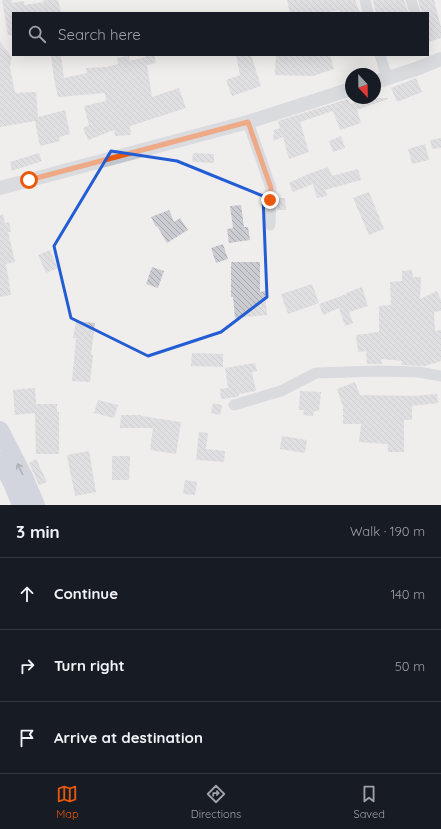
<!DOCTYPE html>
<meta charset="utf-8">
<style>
body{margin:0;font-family:Quicksand,sans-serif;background:#242831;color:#f1f3f6}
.compass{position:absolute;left:345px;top:68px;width:36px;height:36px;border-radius:50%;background:#171b24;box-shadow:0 4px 16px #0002;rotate:158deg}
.stop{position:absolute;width:12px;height:12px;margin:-9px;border:3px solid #ea580c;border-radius:50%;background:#fff}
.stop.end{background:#ea580c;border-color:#fff;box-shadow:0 1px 4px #0008}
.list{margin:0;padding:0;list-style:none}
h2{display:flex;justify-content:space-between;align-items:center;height:52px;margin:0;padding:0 16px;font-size:17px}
h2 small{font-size:13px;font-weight:400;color:#9ea1a6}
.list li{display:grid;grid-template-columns:26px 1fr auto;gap:12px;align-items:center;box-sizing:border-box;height:72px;padding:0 16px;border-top:1px solid #363941}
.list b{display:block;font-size:15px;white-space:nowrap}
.list em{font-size:13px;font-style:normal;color:#9ea1a6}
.icon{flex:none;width:22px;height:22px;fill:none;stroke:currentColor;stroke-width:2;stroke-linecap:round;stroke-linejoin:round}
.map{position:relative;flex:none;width:441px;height:505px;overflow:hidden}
.search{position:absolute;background:#171b24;box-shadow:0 4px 16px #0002;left:12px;right:12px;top:12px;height:44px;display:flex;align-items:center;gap:10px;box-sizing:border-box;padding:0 14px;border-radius:0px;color:#9ea1a6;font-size:15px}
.sheet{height:268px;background:#171b24}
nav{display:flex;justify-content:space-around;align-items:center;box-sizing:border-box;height:56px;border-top:1px solid #363941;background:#171b24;font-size:11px;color:#9ea1a6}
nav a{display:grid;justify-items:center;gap:2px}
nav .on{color:#ea580c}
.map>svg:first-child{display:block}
.building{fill:url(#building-back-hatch)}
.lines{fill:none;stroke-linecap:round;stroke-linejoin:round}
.minor{stroke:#bfc6cf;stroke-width:11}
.tertiary{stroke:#bfc6cf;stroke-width:14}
.primary{stroke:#aeb9cb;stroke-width:18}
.oneway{stroke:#616976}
.route{stroke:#ea580c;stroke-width:5}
.marked{fill:none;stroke:#235dd4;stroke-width:3;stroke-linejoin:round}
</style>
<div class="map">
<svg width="441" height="505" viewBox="0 0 441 505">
<defs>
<pattern id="building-back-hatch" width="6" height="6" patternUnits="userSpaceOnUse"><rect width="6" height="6" fill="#caccd2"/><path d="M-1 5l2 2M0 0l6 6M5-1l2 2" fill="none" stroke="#a6a8ad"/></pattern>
</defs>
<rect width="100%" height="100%" fill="#f0eded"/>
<g class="building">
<path d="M2,0H12V3L24,1V5L44,2L43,0H58L61,13H13V35H8Z"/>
<path d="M287,0H355L360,13H341L340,10L321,13H290Z"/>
<path d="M373,0H404L408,13H376Z"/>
<path d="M418,0H434L441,27V38L428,42V13H422Z"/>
<path d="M0,42L12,57L10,67L15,93L36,92L38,117L65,110L70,134L59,137L60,141L40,146L35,121L0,127Z"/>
<path d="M51,55H61L64,78L87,73L86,68L106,67L118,64L117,58L129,56L130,61L146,57V55H154L156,63L147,65L152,97L179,88L186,108L130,126L131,135L115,136L114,130L88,140L83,128L89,125L84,106L106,101L105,93L58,97L54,79Z"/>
<path d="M236,55H251L261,86L232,96L226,80L240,75Z"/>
<path d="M276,55H330L334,69L313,76L275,75Z"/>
<path d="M416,78L422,92L397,102L391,88Z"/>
<path d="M367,98H388V99L357,110L361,123L340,130L333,111L300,122L309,152L289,159L283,137L273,141L274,130L280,128L278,121L348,99L350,104Z"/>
<path d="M341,136L345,148L333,152L329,141Z"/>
<path d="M441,138V148L432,149L430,140Z"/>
<path d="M425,144L429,160L412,164L408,149Z"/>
<path d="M39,153L42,161L12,171L10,162Z"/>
<path d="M193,153L214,154V163L192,162Z"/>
<path d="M328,167L332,176L358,169L361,180L325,190L327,196L317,198L313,184L293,192L289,183L306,175Z"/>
<path d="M369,192L384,229L369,235L353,198Z"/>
<path d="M278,198H285L286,210H277Z"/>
<path d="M241,205L244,227H248L250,240L229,243L227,229L233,228L230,206Z"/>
<path d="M169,210L174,222L180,218L188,230L167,243L157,226L156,227L151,217Z"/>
<path d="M3,214L5,223L9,222L11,232H8L15,262L6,264L11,295L0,297V215Z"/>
<path d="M223,244L228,259L216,263L211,248Z"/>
<path d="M50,250L58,268L46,273L38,255Z"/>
<path d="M231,262H260V292L265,291L267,315L235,318L233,297H231Z"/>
<path d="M152,267L164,271L158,288L146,284Z"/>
<path d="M412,270L413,277H421L420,299L437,291L441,300V311L434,312L435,331L441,330V361L425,366L401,365L402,361L381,359L382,364H367L366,351L358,352L356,335L379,332V306L391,305L390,282L402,281V271Z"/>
<path d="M312,284L319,303L288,314L281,294Z"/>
<path d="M362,287L368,306L349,312L353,323L345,326L339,308L323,315L319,304L347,294L346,293Z"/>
<path d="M76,321L95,323L91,355H93L90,382L72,381L76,338H73Z"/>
<path d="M192,353L223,354V367L191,366Z"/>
<path d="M255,363L257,371L252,372L256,391L239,394V396L236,397L221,399L220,389L228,388L225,368Z"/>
<path d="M355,382L360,395L413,396L437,394L438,403L412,406V420H404V452H388V444L359,442L361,424H343V406L337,389Z"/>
<path d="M35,388L36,404H57V412H59V454H36L35,413L15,415L13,390Z"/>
<path d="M300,391L321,392L319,411H314L313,416L303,415L304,410H299Z"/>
<path d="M98,400L118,405L114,418L94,413Z"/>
<path d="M213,403L222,405L220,415L211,413Z"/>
<path d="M121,415H141V416L181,422L176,454L150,450L153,428H120Z"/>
<path d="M199,432L208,433L206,449L225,451L224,462L196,460Z"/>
<path d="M282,436L307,440L305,453L280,449Z"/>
<path d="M89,451L96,492L75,496L67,455Z"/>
<path d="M112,456H130L129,480H112Z"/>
<path d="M36,459L47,482L39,485L29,463Z"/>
<path d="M185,480L197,482L195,495L183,494Z"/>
</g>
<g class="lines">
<g class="minor">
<path d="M365,0L368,13"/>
<path d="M411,0L415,13"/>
<path d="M380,55L387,78"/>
<path d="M248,122L271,188L270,225"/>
<path d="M234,405L281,391L316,373L378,371L419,372L441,376"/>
</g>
<g class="tertiary">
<path d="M375,82L416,69L441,59"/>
<path d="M0,188L248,122L351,89"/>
</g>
<g class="primary">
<path d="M0,430L24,477L36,505"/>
<path d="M0,460L12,483L21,505"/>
</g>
</g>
<defs><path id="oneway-shaft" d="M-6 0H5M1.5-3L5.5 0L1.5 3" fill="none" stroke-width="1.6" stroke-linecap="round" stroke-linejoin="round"/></defs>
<use class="oneway" href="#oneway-shaft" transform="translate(20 469) rotate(-116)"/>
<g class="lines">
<path class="route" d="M29,180L248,122L271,188L270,200"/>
</g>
<path d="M0 0H441V505H0ZM111,151L177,161L263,196L267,297L221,332L148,356L71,318L54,246Z" fill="#f0eded" fill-opacity=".55" fill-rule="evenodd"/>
<path class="marked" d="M111,151L177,161L263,196L267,297L221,332L148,356L71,318L54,246Z"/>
</svg>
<svg class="compass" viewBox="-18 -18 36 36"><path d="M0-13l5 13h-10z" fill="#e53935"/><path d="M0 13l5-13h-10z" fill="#9ea1a6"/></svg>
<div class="stop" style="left:29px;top:180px"></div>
<div class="stop end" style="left:270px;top:200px"></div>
<div class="search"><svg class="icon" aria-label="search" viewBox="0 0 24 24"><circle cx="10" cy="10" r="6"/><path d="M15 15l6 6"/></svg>Search here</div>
</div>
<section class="sheet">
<h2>3 min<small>Walk · 190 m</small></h2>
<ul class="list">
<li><svg class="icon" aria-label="ahead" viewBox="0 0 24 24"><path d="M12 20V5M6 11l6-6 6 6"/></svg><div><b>Continue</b></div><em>140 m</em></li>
<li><svg class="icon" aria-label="right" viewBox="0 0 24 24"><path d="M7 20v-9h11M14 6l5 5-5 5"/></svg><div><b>Turn right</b></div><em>50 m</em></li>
<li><svg class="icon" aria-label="arrive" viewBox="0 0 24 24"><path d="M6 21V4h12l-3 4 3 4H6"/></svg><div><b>Arrive at destination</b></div></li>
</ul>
</section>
<nav>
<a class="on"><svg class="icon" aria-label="map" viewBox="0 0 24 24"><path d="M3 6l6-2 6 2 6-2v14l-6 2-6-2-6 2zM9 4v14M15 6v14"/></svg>Map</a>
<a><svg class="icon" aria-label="directions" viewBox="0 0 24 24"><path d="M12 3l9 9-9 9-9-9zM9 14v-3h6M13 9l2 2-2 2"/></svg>Directions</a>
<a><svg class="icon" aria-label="saved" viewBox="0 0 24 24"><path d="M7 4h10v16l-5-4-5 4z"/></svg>Saved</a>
</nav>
